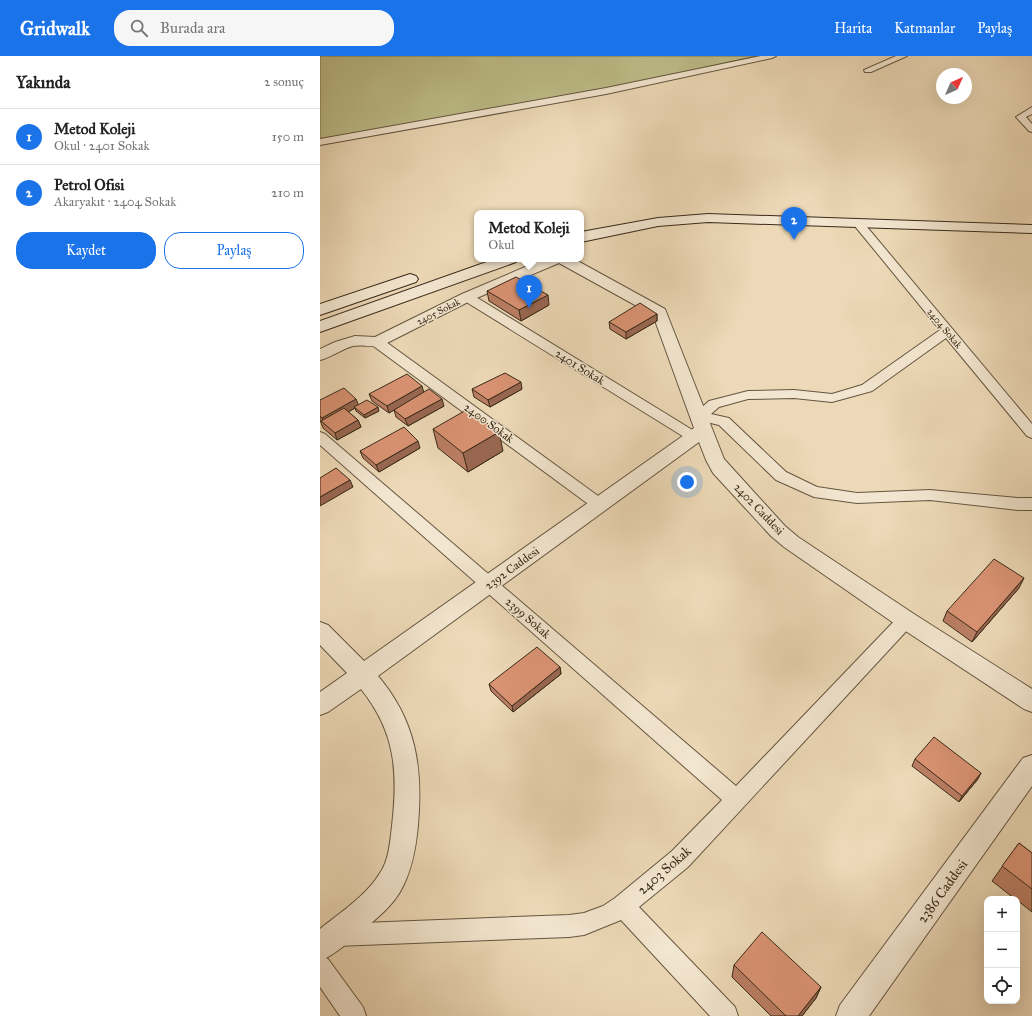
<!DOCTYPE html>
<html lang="tr">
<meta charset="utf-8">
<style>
body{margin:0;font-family:"IM FELL Great Primer",serif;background:#f6f6f6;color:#222}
.controls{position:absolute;right:12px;bottom:12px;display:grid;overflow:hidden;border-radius:8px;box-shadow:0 4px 16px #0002}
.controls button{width:36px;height:36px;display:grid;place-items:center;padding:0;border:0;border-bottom:1px solid #e0e0e0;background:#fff;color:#222;font:20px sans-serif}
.compass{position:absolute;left:616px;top:12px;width:36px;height:36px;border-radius:50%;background:#fff;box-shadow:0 4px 16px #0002;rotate:45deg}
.you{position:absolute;left:367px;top:426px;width:14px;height:14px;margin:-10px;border:3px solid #fff;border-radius:50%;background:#1a73e8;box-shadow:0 0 0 6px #1a73e833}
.badge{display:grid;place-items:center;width:26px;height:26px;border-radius:50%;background:#1a73e8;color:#fff;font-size:13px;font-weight:700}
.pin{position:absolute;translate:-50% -33px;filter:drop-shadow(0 1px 2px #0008)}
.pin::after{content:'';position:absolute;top:21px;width:14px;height:12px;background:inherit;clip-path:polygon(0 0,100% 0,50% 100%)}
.popup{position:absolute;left:154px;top:154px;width:110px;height:52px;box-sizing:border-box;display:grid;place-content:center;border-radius:8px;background:#fff;filter:drop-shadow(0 1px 3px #0005);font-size:13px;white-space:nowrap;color:#767676}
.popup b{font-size:15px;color:#222}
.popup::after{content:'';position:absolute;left:50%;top:100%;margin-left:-8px;border:8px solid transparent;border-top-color:#fff}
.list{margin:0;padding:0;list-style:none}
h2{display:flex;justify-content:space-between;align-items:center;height:52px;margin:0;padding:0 16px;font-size:17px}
h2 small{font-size:13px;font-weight:400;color:#767676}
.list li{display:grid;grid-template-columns:26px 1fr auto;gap:12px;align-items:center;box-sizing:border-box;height:56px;padding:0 16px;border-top:1px solid #e0e0e0}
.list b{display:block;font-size:15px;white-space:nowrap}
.list p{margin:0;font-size:13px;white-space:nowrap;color:#767676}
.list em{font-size:13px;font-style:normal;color:#767676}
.actions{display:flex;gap:8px;padding:12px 16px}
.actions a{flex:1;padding:9px 0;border:1px solid #1a73e8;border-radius:16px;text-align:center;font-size:14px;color:#1a73e8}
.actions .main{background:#1a73e8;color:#fff}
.icon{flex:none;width:22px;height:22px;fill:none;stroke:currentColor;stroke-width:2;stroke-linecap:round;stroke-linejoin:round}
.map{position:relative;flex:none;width:712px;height:960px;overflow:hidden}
header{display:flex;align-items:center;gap:24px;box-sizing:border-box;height:56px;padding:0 20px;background:#1a73e8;color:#fff}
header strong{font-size:19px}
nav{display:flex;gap:22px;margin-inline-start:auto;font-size:14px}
.search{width:280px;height:36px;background:#f6f6f6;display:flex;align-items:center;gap:10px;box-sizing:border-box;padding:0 14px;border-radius:16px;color:#767676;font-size:15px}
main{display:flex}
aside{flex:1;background:#fff}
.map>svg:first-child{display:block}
.green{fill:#bebe8a;stroke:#7b7451}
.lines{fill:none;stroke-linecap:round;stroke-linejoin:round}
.minor-casing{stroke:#655640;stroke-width:2}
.tertiary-casing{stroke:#655640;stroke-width:2}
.secondary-casing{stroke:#382a18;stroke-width:2}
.minor{fill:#f3e6d0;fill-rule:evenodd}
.tertiary{fill:#f3e6d0;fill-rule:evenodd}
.secondary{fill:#f3e6d0;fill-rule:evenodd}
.wall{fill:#bb7e64;stroke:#382a18}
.shaded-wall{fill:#996751;stroke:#382a18}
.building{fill:#da9374;stroke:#382a18}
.labels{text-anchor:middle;stroke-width:3;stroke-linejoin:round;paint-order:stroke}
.far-street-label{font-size:10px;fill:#382a18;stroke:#f3e6d0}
.street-label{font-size:12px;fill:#382a18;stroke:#f3e6d0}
.near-street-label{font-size:14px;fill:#382a18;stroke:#f3e6d0}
</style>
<header>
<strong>Gridwalk</strong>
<div class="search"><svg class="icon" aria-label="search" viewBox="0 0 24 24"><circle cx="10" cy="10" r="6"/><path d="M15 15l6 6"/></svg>Burada ara</div>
<nav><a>Harita</a><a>Katmanlar</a><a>Paylaş</a></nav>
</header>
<main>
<aside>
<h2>Yakında<small>2 sonuç</small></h2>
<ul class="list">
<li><span class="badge">1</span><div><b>Metod Koleji</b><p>Okul · 2401 Sokak</p></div><em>150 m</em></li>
<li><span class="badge">2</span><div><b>Petrol Ofisi</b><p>Akaryakıt · 2404 Sokak</p></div><em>210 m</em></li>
</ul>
<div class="actions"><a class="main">Kaydet</a><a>Paylaş</a></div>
</aside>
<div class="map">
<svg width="712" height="960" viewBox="0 0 712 960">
<rect width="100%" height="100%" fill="#edd9b7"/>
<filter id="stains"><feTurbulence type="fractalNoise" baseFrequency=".005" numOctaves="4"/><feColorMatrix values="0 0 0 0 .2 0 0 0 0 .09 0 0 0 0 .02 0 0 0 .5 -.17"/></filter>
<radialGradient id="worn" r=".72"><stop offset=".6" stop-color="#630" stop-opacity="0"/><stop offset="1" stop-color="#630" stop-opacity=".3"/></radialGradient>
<path class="green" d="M0,0H436L284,34L0,83Z"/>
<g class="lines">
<defs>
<g id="minor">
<path d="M441,0H456L452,2L286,38L0,89V83L286,32Z"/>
<path d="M576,0H587L551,16H545L544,14Z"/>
<path d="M712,51V58L706,61L712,68V76L709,75L696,61Z"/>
<path d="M538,164L542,165L712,368V382L707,380L626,282L552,335L512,346L474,342L428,343L399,351L391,358L409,362L466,416L497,431L537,437L610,434L698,442H712V454H698L610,444L537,447L494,441L456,424L399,369L374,363L372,360L389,345L428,335L474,334L512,338L542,329L620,274L534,169L533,167Z"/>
<path d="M147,237L151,238L379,378L381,381L379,384L374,386L369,384L143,244L141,241L143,238Z"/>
<path d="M57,282L62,283L285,445L288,449L285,453L280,455L275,453L52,289L51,286L52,283Z"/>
<path d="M0,376L5,378L416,730L580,559L586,557L592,559L595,564L592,569L368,811L319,851L415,951L418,960H390L301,864L264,879L249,881L16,890L8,887L5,879L8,871L16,868L249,859L264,857L283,850L295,842L352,795L402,744L0,389Z"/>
<path d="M0,899L8,903L43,951L46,960H20L0,931Z"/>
</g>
<g id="tertiary">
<path d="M224,203H254L345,253L404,403L465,470L478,481L594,558L712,633V656L704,653L578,570L464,491L451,480L393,417L386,404L379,386L58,620C96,665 103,711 98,769C96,792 92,815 80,836C70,853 52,866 37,879C25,889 14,899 0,905V873C21,856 46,840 60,817C69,804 70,786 72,770C78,716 76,677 41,633L8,656L0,659V636L27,617L0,589V566L8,569L44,605L374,372L333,259L239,207L152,244L63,289C53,292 43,288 33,290C22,293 12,301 0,304V293L15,286L35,280L55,281L142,238Z"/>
<path d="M712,699V730L549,960H516L520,949L703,702Z"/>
</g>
<g id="secondary">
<path d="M388,158L712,169V177L388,166L338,170L261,186V176L338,162Z"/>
<path d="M175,203H198L196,206L0,276V265Z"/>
<path d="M90,218L96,220L98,223L96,226L0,259V248Z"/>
</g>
</defs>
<use href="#minor" class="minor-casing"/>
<use href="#tertiary" class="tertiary-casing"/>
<use href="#secondary" class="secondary-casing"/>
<use href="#minor" class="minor"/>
<use href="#tertiary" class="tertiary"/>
<use href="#secondary" class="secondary"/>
</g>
<g class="wall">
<path d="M167,235L229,249L201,265L169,245Z"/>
<path d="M337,258V265L306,283L290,273L289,266Z"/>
<path d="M152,333H202L170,351L154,341Z"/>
<path d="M104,336L124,350L88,370L76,361L74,354L69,357L52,345L49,338Z"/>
<path d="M0,344L38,349L59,355L45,362L36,355L35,352L28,356L38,364L41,371L17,384L3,372L0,364Z"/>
<path d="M113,373L183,395L148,416L118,392Z"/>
<path d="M100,392L59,416L43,402L40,395Z"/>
<path d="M699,532L652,586L623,565L627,555Z"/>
<path d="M240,611L241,618L193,656L171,635L169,628Z"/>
<path d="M595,703L658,723L639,746L592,710Z"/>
<path d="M699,787L712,797V856L697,844V843H695L672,825Z"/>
<path d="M414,909L501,931L496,942L482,960H451L412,921Z"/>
</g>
<g class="shaded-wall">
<path d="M228,239L229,249L201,265L199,254Z"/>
<path d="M337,258V265L306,283V276Z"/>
<path d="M201,326L202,333L170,351L168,344Z"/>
<path d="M102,330L104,337L69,357L67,350Z"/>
<path d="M36,343L39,350L34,351L35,352L5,369L2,362Z"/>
<path d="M122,343L124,350L88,370L85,363Z"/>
<path d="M58,351L59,355L45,362L44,359Z"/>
<path d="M38,364L41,371L17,384L15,377Z"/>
<path d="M179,376L183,395L148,416L143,397Z"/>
<path d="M98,385L100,392L59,416L56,409Z"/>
<path d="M30,424L33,431L0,450V441Z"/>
<path d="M704,522L699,532L652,586L657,576Z"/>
<path d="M240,611L241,618L193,656L192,650Z"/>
<path d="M661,717L658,723L639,746L642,740Z"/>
<path d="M501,931L496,942L482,960H478Z"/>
</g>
<g class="building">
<path d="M196,221L228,239L199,254L167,235Z"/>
<path d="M320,247L337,258L306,276L289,266Z"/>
<path d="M185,317L201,326L168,344L152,333Z"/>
<path d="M87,318L102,330L67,350L49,338Z"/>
<path d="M24,332L36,343L2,362L0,360V344Z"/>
<path d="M109,333L122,343L85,363L74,354Z"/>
<path d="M47,344L58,351L44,359L34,351Z"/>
<path d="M24,352L38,364L15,377L1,365Z"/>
<path d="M148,353L179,376L143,397L113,373Z"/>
<path d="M84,371L98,385L56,409L40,395Z"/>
<path d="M16,412L30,424L0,441V422Z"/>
<path d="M674,503L704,522L657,576L627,555Z"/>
<path d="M217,591L240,611L192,650L169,628Z"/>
<path d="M614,681L661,717L642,740L595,703Z"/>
<path d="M699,787L712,797V833L682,810Z"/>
<path d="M442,876L501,931L478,960H466L414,909Z"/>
</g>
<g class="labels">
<g class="far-street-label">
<text transform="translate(118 255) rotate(-27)" y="4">2405 Sokak</text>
<text transform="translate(625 272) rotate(50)" y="4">2404 Sokak</text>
</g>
<g class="street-label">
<text transform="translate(260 311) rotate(32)" y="4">2401 Sokak</text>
<text transform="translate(169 367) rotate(36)" y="4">2400 Sokak</text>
<text transform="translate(439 453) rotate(46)" y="4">2402 Caddesi</text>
<text transform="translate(192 512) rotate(-36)" y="4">2392 Caddesi</text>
<text transform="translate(208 562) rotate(41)" y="4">2399 Sokak</text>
</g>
<g class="near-street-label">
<text transform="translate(344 814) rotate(-41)" y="5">2403 Sokak</text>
<text transform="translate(622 835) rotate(-54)" y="5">2386 Caddesi</text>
</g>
</g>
<rect width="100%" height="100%" filter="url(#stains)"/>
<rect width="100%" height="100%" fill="url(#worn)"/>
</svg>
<div class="controls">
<button>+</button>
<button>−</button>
<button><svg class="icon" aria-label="locate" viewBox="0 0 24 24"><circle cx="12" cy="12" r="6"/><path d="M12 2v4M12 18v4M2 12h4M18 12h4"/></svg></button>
</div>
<svg class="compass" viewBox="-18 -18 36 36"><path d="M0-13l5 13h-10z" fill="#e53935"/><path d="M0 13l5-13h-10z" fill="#767676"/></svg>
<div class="you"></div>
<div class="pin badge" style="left:209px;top:252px">1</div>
<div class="popup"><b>Metod Koleji</b>Okul</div>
<div class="pin badge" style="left:474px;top:184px">2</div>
</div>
</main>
